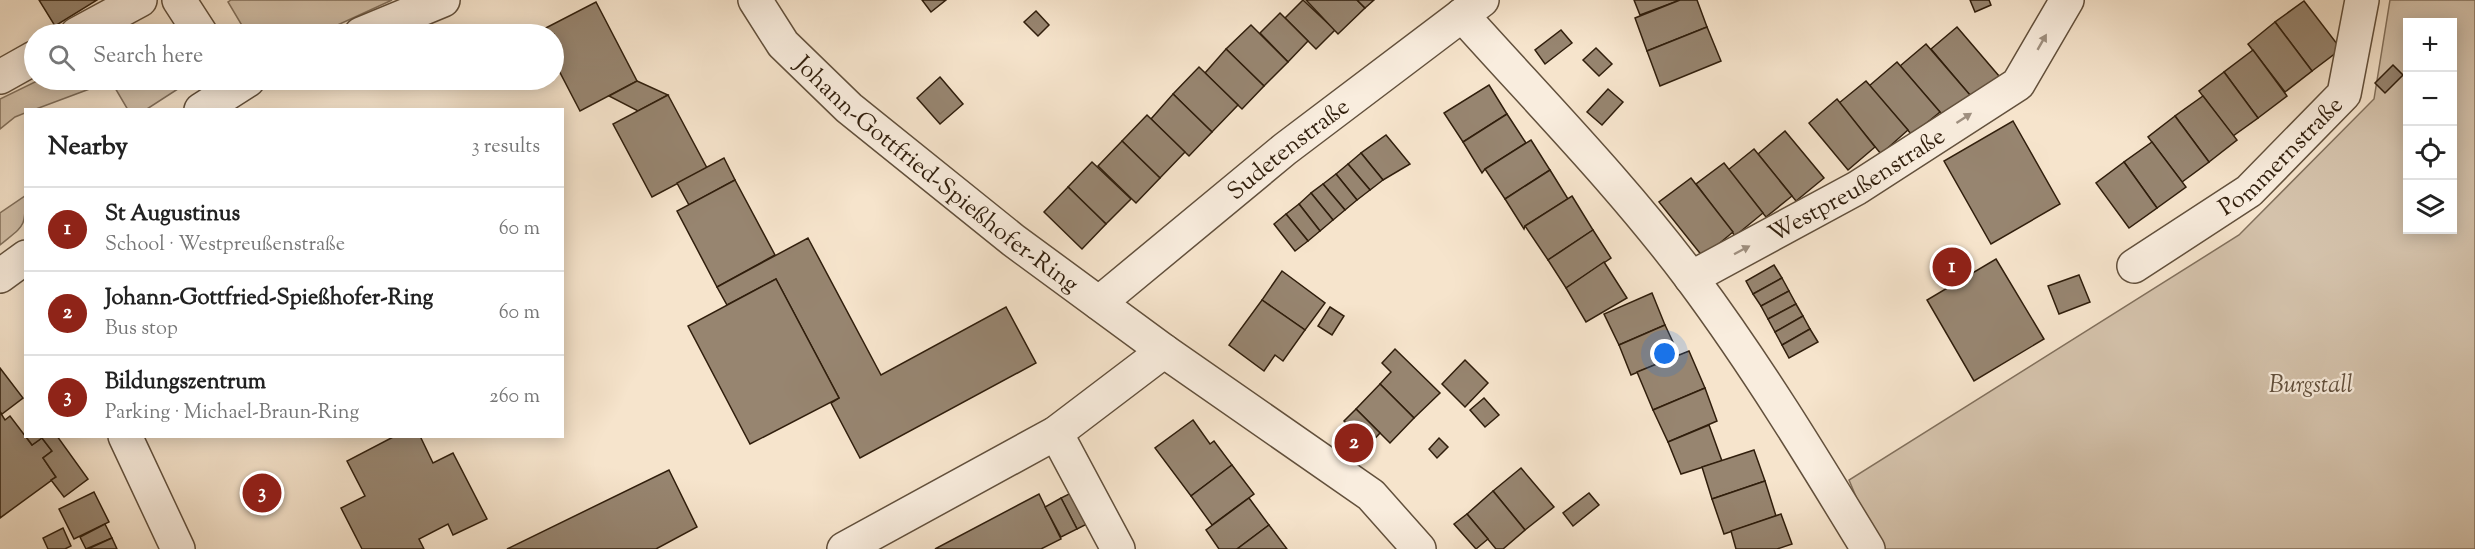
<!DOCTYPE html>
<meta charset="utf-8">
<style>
body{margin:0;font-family:"Sorts Mill Goudy",serif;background:#f6f6f6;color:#222}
.controls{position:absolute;right:18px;top:18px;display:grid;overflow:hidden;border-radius:0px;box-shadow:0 3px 15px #0003}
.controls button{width:54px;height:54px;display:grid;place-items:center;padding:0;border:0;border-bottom:2px solid #e0e0e0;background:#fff;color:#222;font:30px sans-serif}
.you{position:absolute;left:1665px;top:354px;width:21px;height:21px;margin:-15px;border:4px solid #fff;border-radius:50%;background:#1a73e8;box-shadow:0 0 0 9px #1a73e833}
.badge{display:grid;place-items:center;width:39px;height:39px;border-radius:50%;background:#8f2418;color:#fff;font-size:20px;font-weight:700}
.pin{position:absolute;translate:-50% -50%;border:3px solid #fff;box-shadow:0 2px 6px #0006}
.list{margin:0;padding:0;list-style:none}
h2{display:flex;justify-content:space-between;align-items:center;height:78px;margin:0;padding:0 24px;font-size:26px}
h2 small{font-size:20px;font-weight:400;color:#767676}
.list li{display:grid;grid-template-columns:39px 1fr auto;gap:18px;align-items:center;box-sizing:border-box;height:84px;padding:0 24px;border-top:2px solid #e0e0e0}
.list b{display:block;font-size:22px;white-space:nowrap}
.list p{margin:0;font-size:20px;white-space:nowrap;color:#767676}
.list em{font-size:20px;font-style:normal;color:#767676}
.icon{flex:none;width:33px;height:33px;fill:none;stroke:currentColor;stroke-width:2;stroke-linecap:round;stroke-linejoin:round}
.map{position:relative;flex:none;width:2475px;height:549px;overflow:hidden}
.search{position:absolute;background:#fff;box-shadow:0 3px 15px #0003;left:24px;top:24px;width:540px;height:66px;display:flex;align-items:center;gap:15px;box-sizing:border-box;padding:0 21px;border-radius:33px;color:#767676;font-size:22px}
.panel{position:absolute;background:#fff;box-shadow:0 3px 15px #0003;left:24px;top:108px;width:540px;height:330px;border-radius:0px}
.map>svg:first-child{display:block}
.green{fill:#d4c2ab;stroke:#82705c;stroke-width:1.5;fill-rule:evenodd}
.building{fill:#978570;stroke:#301e0c;stroke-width:1.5}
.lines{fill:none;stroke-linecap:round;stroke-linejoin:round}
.minor-casing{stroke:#62503c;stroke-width:36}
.minor{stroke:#f9edde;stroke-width:33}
.oneway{fill:#9f9080}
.labels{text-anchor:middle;stroke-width:4.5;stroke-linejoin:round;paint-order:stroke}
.street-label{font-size:24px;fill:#301e0c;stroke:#f9edde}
.park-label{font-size:24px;font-style:italic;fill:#614f3c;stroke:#f9edde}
</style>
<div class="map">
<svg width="2475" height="549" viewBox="0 0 2475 549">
<rect width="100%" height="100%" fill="#f6e4cc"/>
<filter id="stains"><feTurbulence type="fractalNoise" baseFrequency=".00333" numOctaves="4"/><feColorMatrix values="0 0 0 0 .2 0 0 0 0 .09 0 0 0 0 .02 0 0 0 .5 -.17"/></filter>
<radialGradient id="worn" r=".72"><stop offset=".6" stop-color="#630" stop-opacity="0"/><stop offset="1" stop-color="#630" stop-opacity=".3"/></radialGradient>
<g class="green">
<path d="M231,0H392L318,34H247L228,2Z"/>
<path d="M2390,0H2475V549H1878L1849,480L2239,235L2374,99ZM2408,22H2452V230H2408Z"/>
<path d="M39,80H180L184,85L147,109L128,110L111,81L36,109L26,110L25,113L15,117L0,129V99Z"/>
<path d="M25,196C26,228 24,225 0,245V213Z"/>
</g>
<g class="building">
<path d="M39,0H97L55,26Z"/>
<path d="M922,0H946L931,12Z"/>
<path d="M1303,0L1335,30L1316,49L1285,18Z"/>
<path d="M1306,0H1357L1365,8L1338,34Z"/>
<path d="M1357,0H1374L1365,8Z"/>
<path d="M1634,0H1680L1640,15Z"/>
<path d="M1680,0H1697L1707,27L1647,51L1635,18Z"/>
<path d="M1970,0H1989L1991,5L1975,12Z"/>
<path d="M2304,1L2341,49L2312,71L2275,22Z"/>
<path d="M596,2L637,81L580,111L554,61V34H540L538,32Z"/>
<path d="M1036,11L1049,25L1038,36L1024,22Z"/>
<path d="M1280,13L1308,41L1288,62L1260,33Z"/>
<path d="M2275,22L2312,71L2285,92L2248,44Z"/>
<path d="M1251,25L1288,62L1264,86L1226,49Z"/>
<path d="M1707,27L1721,61L1660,86L1647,51Z"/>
<path d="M1957,27L1999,76L1973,99L1931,49Z"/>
<path d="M1561,30L1572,43L1545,64L1535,50Z"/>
<path d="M1926,44L1970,95L1944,117L1900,66Z"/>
<path d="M1596,48L1612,64L1599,76L1583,60Z"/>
<path d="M1226,49L1264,86L1242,109L1205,73Z"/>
<path d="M2253,50L2287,96L2258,118L2224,72Z"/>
<path d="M1897,62L1940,112L1912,135L1869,86Z"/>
<path d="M2393,65L2403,75L2385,93L2375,83Z"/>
<path d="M1199,67L1238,105L1212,132L1173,94Z"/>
<path d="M2224,72L2258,118L2233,136L2199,91Z"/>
<path d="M940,77L963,104L940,124L917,98Z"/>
<path d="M637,81L668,95L638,111L609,96Z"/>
<path d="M1866,81L1908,130L1881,154L1839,103Z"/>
<path d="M1489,85L1507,114L1463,142L1444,113Z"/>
<path d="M1608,89L1623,102L1602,125L1587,112Z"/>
<path d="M1173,94L1212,132L1189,156L1151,119Z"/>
<path d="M668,95L707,168L652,197L613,124Z"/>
<path d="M2203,96L2237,140L2209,162L2175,116Z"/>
<path d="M1837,99L1875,147L1848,170L1809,123Z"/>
<path d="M1507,114L1526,143L1485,169L1482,173L1463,142Z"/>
<path d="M1147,115L1185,152L1160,178L1122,141Z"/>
<path d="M2175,116L2209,162L2182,182L2148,137Z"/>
<path d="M2013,121L2060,204L1991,244L1944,161Z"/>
<path d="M1785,131L1824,178L1796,201L1758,154Z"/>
<path d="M1386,135L1410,164L1383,180L1361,153Z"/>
<path d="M1531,140L1550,170L1505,199L1485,169Z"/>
<path d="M1122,141L1160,178L1136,203L1098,166Z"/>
<path d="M2152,142L2186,187L2157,208L2124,162Z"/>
<path d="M1754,149L1792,196L1766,217L1728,170Z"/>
<path d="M1361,153L1383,180L1370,190L1348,164Z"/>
<path d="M724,158L735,180L689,205L677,183Z"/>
<path d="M1092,162L1131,199L1106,224L1068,187Z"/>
<path d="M2124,162L2157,208L2129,228L2096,183Z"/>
<path d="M1724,163L1763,213L1735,236L1696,184Z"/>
<path d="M1348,164L1370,190L1357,200L1336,174Z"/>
<path d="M1550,170L1568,199L1525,226L1524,229L1505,199Z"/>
<path d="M1336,174L1357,200L1345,210L1323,184Z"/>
<path d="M1691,178L1733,232L1703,257L1659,202Z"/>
<path d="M735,180L775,255L717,287L677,211Z"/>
<path d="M1323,184L1345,210L1333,220L1311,193Z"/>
<path d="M1068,187L1106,224L1082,249L1044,212Z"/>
<path d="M1311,193L1333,220L1320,231L1299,204Z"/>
<path d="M1572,196L1593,230L1548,260L1525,226Z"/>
<path d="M1299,204L1320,231L1308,241L1286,214Z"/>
<path d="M1286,214L1308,241L1295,251L1274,224Z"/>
<path d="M1593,230L1611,258L1566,288L1548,260Z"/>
<path d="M808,238L881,375L1006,307L1036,363L860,458L831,403L839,398L776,279L727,305L717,287Z"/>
<path d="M1996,259L2044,339L1974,381L1927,300Z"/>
<path d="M1604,262L1627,298L1586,322L1566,288Z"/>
<path d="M1774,265L1782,278L1753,294L1746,281Z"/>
<path d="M1282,271L1325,303L1305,330L1262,300Z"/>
<path d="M2079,275L2090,302L2059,314L2048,286Z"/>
<path d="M1782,278L1789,291L1761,306L1753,294Z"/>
<path d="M776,279L839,398L750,444L688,326Z"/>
<path d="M1789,291L1796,304L1768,319L1761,306Z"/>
<path d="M1652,293L1665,325L1619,345L1604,314Z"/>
<path d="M1262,300L1305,330L1283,361L1275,355L1264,371L1229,345Z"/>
<path d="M1796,304L1803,316L1775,332L1768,319Z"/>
<path d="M1330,307L1344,316L1332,335L1318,326Z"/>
<path d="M1803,316L1810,329L1782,345L1775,332Z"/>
<path d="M1665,325L1679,355L1631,375L1619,345Z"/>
<path d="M1810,329L1818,342L1789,358L1782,345Z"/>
<path d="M1395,349L1440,393L1414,418L1380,384L1391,372L1382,363Z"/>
<path d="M1689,351L1705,388L1653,410L1637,372Z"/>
<path d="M1465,360L1488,383L1465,407L1442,384Z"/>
<path d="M0,368L23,398L2,414L0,412Z"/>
<path d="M1380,384L1414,418L1390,443L1356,409Z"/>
<path d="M1705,388L1717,421L1668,442L1653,410Z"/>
<path d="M1484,398L1499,415L1485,427L1470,410Z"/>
<path d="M1356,409L1380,433L1369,445L1344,421Z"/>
<path d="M0,412L5,420L10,416L32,445L42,438L52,451L43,458L56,477L0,518Z"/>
<path d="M1193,420L1210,444L1214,441L1232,465L1191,496L1155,448Z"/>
<path d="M1709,425L1722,461L1681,474L1668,442Z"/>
<path d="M26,433V436H57L88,479L64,497L51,480L56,477L43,458L52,451L42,438L32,445L24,434Z"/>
<path d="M395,436H420L433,463L453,453L487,519L453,535L448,524L419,539L424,549H362L341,508L365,496L347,461Z"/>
<path d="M1439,438L1448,447L1437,458L1429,449Z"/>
<path d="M1754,450L1765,481L1712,499L1702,467Z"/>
<path d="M1232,465L1254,494L1212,525L1191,496Z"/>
<path d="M1521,468L1554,507L1525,530L1493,491Z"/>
<path d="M669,470L697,527L656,549H507Z"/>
<path d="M1765,481L1776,516L1724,534L1712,499Z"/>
<path d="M1075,491L1091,522L1077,529L1061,498Z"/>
<path d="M1493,491L1525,530L1503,549H1496L1467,514Z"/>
<path d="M94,492L109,522L74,539L59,509Z"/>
<path d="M1589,493L1599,505L1573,526L1563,513Z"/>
<path d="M1039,494L1061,539L1041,549H935Z"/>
<path d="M1061,498L1077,529L1061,537L1045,507Z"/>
<path d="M1249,498L1269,525L1237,549H1219L1206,530Z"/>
<path d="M1467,514L1488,539L1476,549L1454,524Z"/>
<path d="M1781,514L1792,544L1777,549H1736L1731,531Z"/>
<path d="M105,524L112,538L86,549L80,537Z"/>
<path d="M1269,525L1287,549H1237Z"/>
<path d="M63,528L71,546L65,549H48L43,538Z"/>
<path d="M112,538L117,549H88Z"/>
</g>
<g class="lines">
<defs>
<g id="minor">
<path d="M179,0L201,34"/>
<path id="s1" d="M755,0L783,44L849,108L1013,240L1164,351L1371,495L1419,549"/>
<path d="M1462,15C1539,101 1622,185 1692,279C1756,365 1812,457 1868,549"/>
<path d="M77,34L140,0"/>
<path d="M361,34L443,0"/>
<path d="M0,77L34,58"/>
<path d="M201,110L248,80"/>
<path id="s2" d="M2134,266L2249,191L2344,94L2362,0"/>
<path d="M0,276L26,257"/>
<path id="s3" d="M1691,278L1857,188L2018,84L2067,0"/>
<path id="s4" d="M1099,303L1285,149L1482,0"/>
<path d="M1056,433L1118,549"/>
<path d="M125,436L178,549"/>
<path d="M844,549L1056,433L1164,351"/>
</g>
</defs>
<use href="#minor" class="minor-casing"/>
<use href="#minor" class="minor"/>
</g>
<defs><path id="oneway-solid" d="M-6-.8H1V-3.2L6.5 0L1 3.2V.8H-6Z" transform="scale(1.5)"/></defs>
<g class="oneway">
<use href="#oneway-solid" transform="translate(2042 42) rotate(-60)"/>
<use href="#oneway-solid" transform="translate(1964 118) rotate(-33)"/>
<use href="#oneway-solid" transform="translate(1742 250) rotate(-28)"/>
</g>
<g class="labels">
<g class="street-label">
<text dy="8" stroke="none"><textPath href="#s4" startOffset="244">Sudetenstraße</textPath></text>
<text dy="8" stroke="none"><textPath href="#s2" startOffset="184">Pommernstraße</textPath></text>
<text dy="8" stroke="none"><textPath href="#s1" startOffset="254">Johann-Gottfried-Spießhofer-Ring</textPath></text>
<text dy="8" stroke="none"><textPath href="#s3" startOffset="190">Westpreußenstraße</textPath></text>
</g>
<g class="park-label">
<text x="2311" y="392">Burgstall</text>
</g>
</g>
<rect width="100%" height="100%" filter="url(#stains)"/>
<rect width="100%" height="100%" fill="url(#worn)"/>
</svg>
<div class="controls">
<button>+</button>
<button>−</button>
<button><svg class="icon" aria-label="locate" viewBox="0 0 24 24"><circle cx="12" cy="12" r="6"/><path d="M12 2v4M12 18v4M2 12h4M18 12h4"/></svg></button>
<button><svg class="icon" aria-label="layers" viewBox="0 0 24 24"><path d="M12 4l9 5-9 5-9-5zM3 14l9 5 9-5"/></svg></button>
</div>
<div class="you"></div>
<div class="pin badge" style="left:1952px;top:267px">1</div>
<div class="pin badge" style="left:1354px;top:443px">2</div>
<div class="pin badge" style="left:262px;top:493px">3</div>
<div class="search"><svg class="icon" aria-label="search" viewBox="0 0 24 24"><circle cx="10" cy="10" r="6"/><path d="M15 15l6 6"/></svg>Search here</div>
<section class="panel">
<h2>Nearby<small>3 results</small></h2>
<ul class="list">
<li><span class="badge">1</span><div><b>St Augustinus</b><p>School · Westpreußenstraße</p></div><em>60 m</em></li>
<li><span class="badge">2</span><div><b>Johann-Gottfried-Spießhofer-Ring</b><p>Bus stop</p></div><em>60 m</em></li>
<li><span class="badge">3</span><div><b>Bildungszentrum</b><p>Parking · Michael-Braun-Ring</p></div><em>260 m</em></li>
</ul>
</section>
</div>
